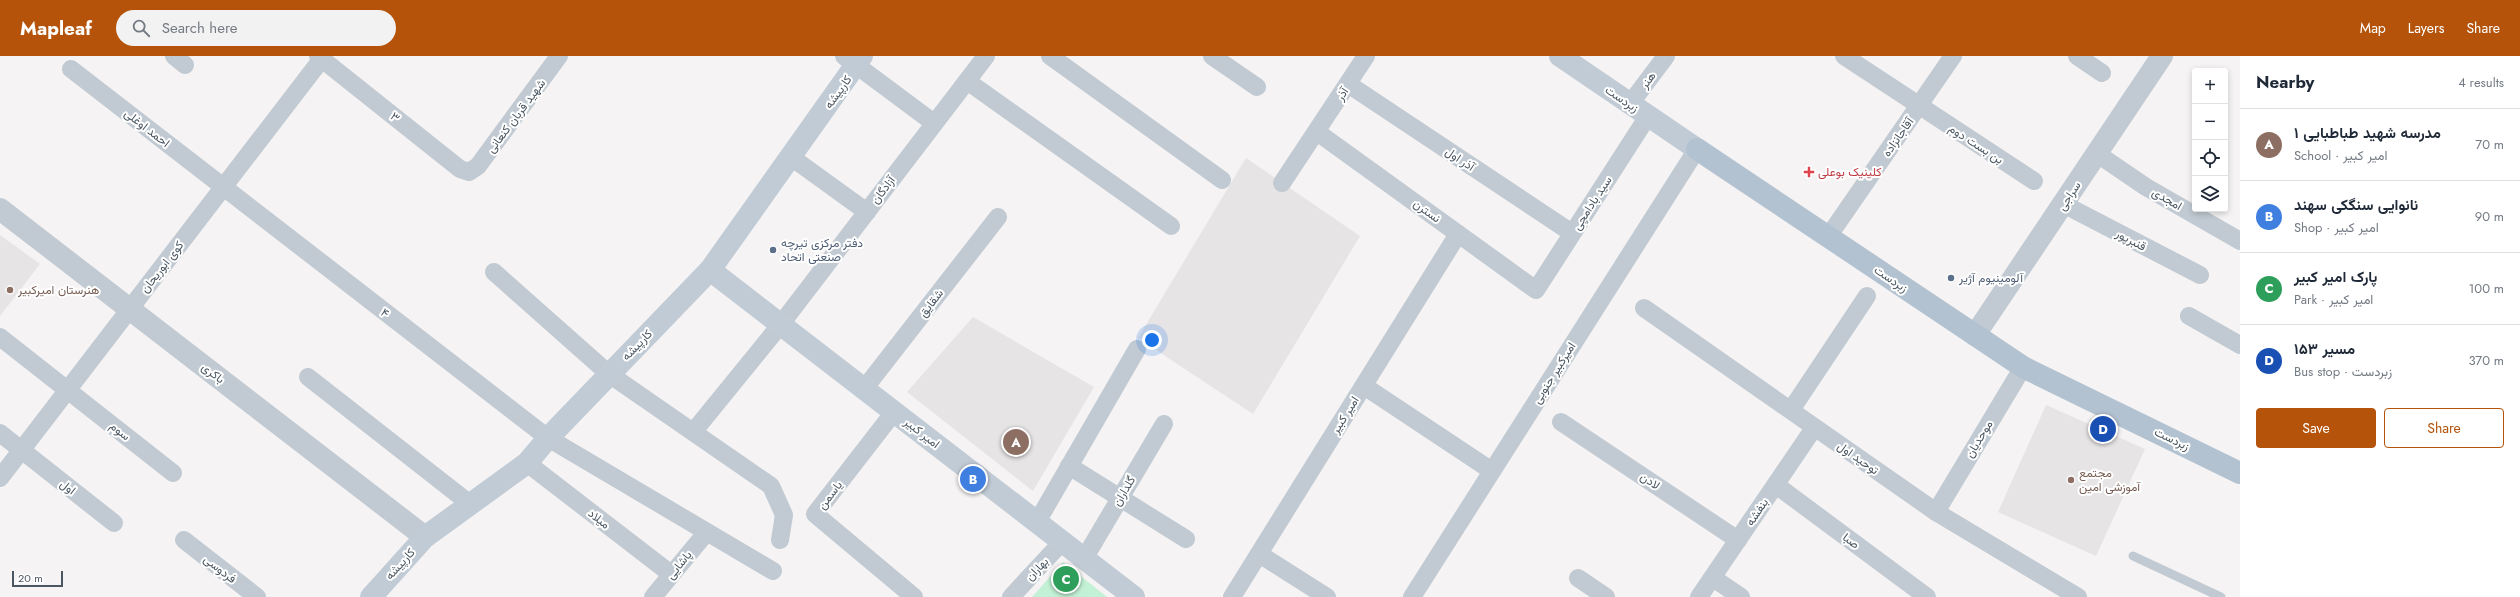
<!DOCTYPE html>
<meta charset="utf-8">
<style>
body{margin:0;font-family:Jost,Vazirmatn,sans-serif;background:#f2f2f3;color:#1f2937}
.controls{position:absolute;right:12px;top:12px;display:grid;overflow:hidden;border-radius:4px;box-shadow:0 2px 6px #0003}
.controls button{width:36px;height:36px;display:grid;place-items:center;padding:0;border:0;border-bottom:1px solid #e0e1e3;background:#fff;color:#1f2937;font:20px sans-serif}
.scale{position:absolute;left:12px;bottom:10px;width:51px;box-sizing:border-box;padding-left:4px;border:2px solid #4a5661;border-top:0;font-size:11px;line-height:14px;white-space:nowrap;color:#4a5661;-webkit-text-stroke:3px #fff;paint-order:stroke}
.you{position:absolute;left:1152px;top:284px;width:14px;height:14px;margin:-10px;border:3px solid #fff;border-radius:50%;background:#1a73e8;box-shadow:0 0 0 6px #1a73e833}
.badge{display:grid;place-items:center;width:26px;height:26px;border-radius:50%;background:#b45309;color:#fff;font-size:13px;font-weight:700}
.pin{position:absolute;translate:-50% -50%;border:2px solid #fff;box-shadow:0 1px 4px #0006}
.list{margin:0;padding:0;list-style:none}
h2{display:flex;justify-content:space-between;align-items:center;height:52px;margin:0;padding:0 16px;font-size:17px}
h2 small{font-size:13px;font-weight:400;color:#747a83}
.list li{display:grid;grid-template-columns:26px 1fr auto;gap:12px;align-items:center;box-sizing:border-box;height:72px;padding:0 16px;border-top:1px solid #e0e1e3}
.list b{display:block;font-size:15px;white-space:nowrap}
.list p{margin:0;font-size:13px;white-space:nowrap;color:#747a83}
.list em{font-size:13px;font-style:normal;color:#747a83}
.actions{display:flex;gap:8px;padding:12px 16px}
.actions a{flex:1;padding:9px 0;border:1px solid #b45309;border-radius:4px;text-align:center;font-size:14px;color:#b45309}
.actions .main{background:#b45309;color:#fff}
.icon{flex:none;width:22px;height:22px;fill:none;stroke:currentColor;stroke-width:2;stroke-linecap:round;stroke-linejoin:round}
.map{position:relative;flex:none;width:2240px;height:541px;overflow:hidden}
header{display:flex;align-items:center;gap:24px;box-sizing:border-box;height:56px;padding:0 20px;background:#b45309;color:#fff}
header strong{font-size:19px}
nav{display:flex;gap:22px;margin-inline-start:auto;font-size:14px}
.search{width:280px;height:36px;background:#f2f2f3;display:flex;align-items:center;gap:10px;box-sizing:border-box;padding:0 14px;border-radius:22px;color:#747a83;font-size:15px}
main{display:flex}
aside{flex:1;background:#fff}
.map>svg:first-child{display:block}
.education{fill:#e6e4e5}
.green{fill:#c3f1d5}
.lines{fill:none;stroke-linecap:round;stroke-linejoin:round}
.service{stroke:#c1cad2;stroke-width:9}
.minor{stroke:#c1cad2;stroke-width:18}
.tertiary{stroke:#c1cad2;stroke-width:22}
.secondary{stroke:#c1cbd6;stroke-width:22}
.primary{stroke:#b3c2d1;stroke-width:22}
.health-dot{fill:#e0444e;stroke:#fff;stroke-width:1.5}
.service-dot{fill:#5c6f8a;stroke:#fff;stroke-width:1.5}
.education-dot{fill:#8d6e63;stroke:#fff;stroke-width:1.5}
.labels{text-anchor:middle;stroke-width:4;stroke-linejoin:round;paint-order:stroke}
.street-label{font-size:12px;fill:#4a5661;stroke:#fff}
.health-label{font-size:12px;fill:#be3a42;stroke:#fff;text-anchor:start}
.service-label{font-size:12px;fill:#4e5e75;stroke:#fff;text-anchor:start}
.education-label{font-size:12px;fill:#785e54;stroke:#fff;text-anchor:start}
</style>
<header>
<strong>Mapleaf</strong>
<div class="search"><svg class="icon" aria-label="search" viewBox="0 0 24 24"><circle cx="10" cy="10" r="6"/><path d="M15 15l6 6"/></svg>Search here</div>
<nav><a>Map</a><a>Layers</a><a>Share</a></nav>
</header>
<main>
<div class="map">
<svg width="2240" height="541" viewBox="0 0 2240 541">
<rect width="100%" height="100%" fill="#f5f3f3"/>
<g class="education">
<path d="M1246,102L1360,180L1253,358L1138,282Z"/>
<path d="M0,179L40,208L0,260Z"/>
<path d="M973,261L1094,331L1033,435L907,336Z"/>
<path d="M2046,349L2145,393L2096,500L1998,456Z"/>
</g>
<path class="green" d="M1063,506L1107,541H1032Z"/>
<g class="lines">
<path class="service" d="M2133,500L2221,541"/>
<g class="minor">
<path d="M174,0L185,9"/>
<path d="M318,0L460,113L469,116L478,110L559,0"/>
<path d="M844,0L934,67"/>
<path d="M1050,0L1222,124"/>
<path d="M1212,0L1257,31"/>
<path d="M1844,0L2034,125"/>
<path d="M2077,0L2102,17"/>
<path d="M71,13L548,382L773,515"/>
<path d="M967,25L1171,170"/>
<path d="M1348,28L1572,177"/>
<path d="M1630,48L1666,0"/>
<path d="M1317,76L1536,234L1648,60"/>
<path d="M2096,97L2146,131L2240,185"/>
<path d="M791,101L867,156"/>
<path d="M1282,127L1366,0"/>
<path d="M2063,148L2200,219"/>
<path d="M1828,181L1953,0"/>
<path d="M494,216L609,318L771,430L784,459L780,484"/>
<path d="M1644,252L1936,456L2078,541"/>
<path d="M2189,260L2240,289"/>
<path d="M0,281L173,417"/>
<path d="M308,321L469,447"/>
<path d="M1364,330L1492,415"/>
<path d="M864,333L998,161"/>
<path d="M1791,354L1867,240"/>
<path d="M894,356L815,458L914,541"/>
<path d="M1561,366L1738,484"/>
<path d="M694,375L781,268L986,0"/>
<path d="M0,377L114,467"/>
<path d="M527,407L671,518"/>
<path d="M1069,410L1186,483"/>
<path d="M0,422L324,0"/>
<path d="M1776,429L1927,541"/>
<path d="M1936,456L2023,311"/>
<path d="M1037,466L1137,293"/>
<path d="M184,484L257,541"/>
<path d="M1259,498L1327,541"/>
<path d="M1084,503L1164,368"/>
<path d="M1578,522L1606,541"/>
<path d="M1713,522L1741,541"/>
<path d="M653,541L706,477"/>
<path d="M1011,541L1062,486"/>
<path d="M1232,541L1458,178"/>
<path d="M1412,541L1697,93"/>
<path d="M1699,541L1814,372"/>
</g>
<g class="tertiary">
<path d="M0,153L425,481"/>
<path d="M1975,279L2162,0"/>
</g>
<g class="secondary">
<path d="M1560,0L1697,93"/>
<path d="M710,214L1134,541"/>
<path d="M371,541L425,481L527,407L548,382L710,214L862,0"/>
</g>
<path class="primary" d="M1697,93L2023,311L2240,417"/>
</g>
<path class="health-dot" d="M1807 110h4v4h4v4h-4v4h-4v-4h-4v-4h4z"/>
<g class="service-dot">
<circle cx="773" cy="194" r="4"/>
<circle cx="1951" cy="222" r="4"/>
</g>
<g class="education-dot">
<circle cx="10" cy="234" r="4"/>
<circle cx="2071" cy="424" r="4"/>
</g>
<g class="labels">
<g class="street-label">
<text transform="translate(1648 24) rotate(-53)" y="4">هنر</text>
<text transform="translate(838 36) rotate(-54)" y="4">کارپیشه</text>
<text transform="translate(1342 38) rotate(-57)" y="4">آذر</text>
<text transform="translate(1622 43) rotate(34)" y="4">زبردست</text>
<text transform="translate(516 60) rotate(-53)" y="4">شهید قربان کنعانی</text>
<text transform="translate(395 61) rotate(38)" y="4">۳</text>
<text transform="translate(147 72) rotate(38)" y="4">احمد اوغلی</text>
<text transform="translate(1898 81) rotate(-55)" y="4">آقاجانزاده</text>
<text transform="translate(1976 88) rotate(33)" y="4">بن بست دوم</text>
<text transform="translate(1460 103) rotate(34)" y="4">آذر اول</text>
<text transform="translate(883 134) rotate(-53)" y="4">آزادگان</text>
<text transform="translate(2069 140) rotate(-57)" y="4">سراجی</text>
<text transform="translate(2167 143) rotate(30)" y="4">امجدی</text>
<text transform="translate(1592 147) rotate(-57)" y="4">سید بادامچی</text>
<text transform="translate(1427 155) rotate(36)" y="4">نسترن</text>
<text transform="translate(2131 184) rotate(28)" y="4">قنبرپور</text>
<text transform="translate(162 211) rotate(-52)" y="4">کوی ابوریحان</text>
<text transform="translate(1891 223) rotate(34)" y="4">زبردست</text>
<text transform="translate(931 247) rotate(-52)" y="4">شقایق</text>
<text transform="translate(385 257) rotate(38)" y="4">۴</text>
<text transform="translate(637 289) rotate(-46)" y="4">کارپیشه</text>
<text transform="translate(213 317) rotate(38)" y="4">باکری</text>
<text transform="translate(1554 317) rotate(-58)" y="4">امیرکبیر جنوبی</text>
<text transform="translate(1345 359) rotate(-58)" y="4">امیر کبیر</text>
<text transform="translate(120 375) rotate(39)" y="4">سوم</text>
<text transform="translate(922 377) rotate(38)" y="4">امیر کبیر</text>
<text transform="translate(1979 383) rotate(-59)" y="4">موحدیان</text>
<text transform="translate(2172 383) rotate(26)" y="4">زبردست</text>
<text transform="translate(1858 402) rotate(35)" y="4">توحید اول</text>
<text transform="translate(1650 425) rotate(34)" y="4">لادن</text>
<text transform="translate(68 431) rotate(38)" y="4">اول</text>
<text transform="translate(1124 435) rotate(-59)" y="4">گلداران</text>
<text transform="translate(830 439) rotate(-53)" y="4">یاسمن</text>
<text transform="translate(1757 456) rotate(-56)" y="4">بنفشه</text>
<text transform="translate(599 463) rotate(38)" y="4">میلاد</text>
<text transform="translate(1851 485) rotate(37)" y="4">صبا</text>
<text transform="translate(400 508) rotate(-48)" y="4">کارپیشه</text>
<text transform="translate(679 509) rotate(-51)" y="4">پاشایی</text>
<text transform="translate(220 513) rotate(38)" y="4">فردوسی</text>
<text transform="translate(1037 513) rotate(-47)" y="4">بهاران</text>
</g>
<g class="health-label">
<text x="1818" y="120">کلینیک بوعلی</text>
</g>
<g class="service-label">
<text x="781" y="191">دفتر مرکزی تیرچه<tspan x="781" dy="14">صنعتی اتحاد</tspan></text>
<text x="1959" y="226">آلومینیوم آژیر</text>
</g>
<g class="education-label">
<text x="18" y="238">هنرستان امیرکبیر</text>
<text x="2079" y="421">مجتمع<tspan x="2079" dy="14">آموزشی امین</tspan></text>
</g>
</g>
</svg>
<div class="controls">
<button>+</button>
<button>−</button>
<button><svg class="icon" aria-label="locate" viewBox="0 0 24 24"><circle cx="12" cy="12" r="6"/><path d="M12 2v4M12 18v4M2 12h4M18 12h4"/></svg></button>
<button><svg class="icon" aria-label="layers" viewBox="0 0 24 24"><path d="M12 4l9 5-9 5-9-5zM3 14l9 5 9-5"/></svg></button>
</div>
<div class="scale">20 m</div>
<div class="you"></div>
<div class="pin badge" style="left:1016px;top:386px;background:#8d6e63">A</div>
<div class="pin badge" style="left:973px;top:423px;background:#3f7fe0">B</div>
<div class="pin badge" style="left:1066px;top:523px;background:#2e9e5b">C</div>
<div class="pin badge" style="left:2103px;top:373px;background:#1a4fb4">D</div>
</div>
<aside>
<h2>Nearby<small>4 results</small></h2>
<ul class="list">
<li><span class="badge" style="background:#8d6e63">A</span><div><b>مدرسه شهید طباطبایی ۱</b><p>School · امیر کبیر</p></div><em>70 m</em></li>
<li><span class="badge" style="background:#3f7fe0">B</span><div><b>نانوایی سنگکی سهند</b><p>Shop · امیر کبیر</p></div><em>90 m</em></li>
<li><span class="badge" style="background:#2e9e5b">C</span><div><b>پارک امیر کبیر</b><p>Park · امیر کبیر</p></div><em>100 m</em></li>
<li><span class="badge" style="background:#1a4fb4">D</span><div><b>مسیر ۱۵۳</b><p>Bus stop · زبردست</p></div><em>370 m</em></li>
</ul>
<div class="actions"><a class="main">Save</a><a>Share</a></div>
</aside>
</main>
